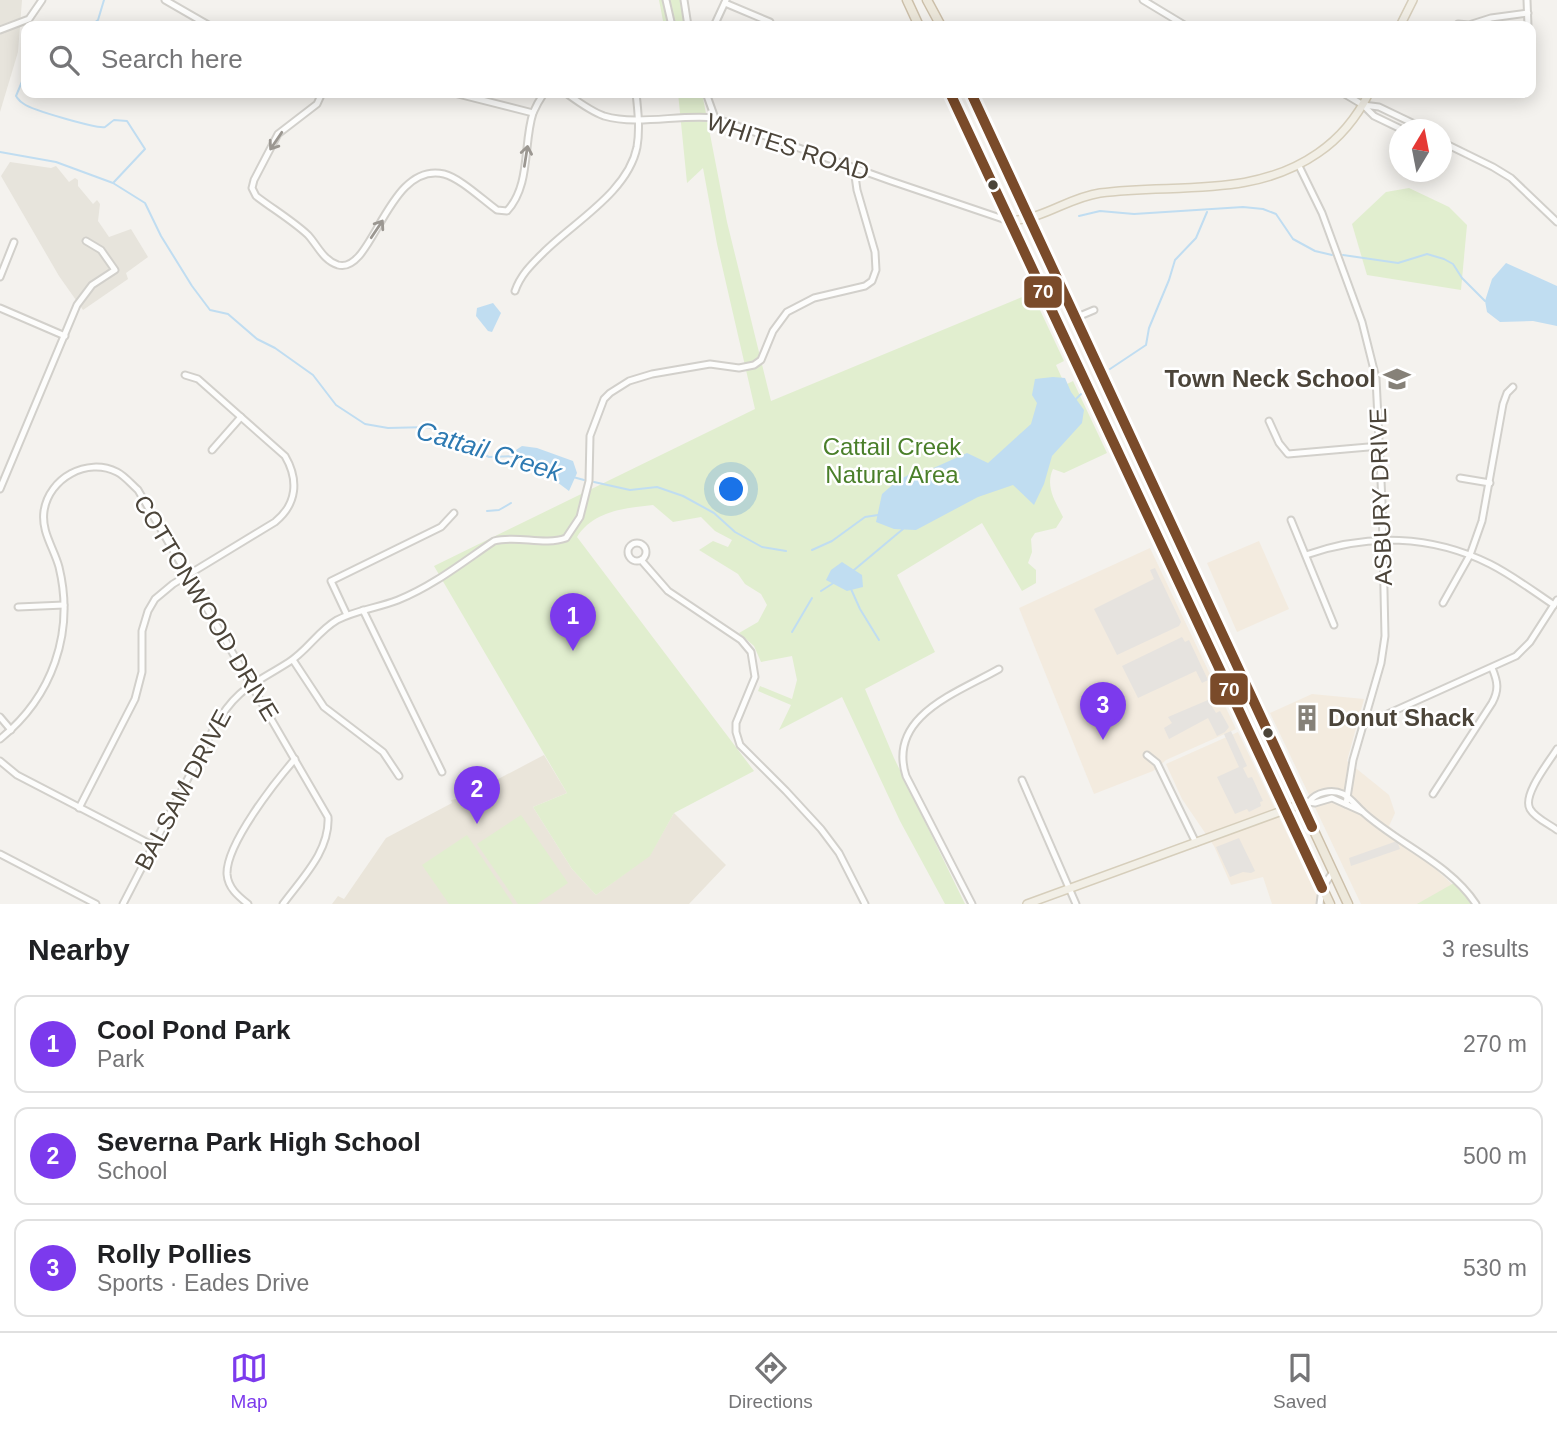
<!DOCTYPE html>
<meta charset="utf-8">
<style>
body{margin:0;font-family:Arial,sans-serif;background:#f2f2f2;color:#202124}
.compass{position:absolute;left:1389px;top:119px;width:63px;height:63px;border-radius:50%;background:#fff;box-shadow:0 4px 18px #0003;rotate:10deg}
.you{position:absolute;left:732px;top:490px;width:24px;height:24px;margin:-18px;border:5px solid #fff;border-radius:50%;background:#1a73e8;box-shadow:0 0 0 10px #1a73e833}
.badge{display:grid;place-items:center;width:46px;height:46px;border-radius:50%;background:#7c3aed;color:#fff;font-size:23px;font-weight:700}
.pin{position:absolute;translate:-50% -58px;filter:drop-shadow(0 2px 4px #0008)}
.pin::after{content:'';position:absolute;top:37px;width:24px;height:21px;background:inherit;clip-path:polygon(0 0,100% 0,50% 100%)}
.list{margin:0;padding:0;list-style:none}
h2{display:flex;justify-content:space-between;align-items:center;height:91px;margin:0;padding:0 28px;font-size:30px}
h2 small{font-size:23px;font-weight:400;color:#757577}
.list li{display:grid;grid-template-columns:46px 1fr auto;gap:21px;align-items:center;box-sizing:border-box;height:98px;margin:0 14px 14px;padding:0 14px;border:2px solid #e0e0e0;border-radius:14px}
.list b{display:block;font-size:26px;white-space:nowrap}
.list p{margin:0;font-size:23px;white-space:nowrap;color:#757577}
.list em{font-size:23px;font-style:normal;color:#757577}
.icon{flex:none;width:38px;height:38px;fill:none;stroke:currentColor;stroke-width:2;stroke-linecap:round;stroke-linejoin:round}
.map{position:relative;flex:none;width:1557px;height:904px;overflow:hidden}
.search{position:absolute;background:#fff;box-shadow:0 4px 18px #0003;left:21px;right:21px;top:21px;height:77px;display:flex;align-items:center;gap:18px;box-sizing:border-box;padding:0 24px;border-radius:14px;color:#757577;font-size:26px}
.sheet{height:427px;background:#fff}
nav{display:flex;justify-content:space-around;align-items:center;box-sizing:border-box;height:98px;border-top:2px solid #e0e0e0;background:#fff;font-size:19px;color:#757577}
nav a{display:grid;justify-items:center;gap:4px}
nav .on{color:#7c3aed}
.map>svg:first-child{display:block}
.residential{fill:#e7e4dc}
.commercial{fill:#f3ebdf}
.education{fill:#eae5da}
.green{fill:#e1eecf}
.parking{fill:#e6e3df}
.water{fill:#c0ddf1}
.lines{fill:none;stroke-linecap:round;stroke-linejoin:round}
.stream{stroke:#c0ddf1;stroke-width:2}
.minor-casing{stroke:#d2d0cb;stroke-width:9}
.major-casing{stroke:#d6cebb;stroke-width:10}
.highway-casing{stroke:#ccbfa9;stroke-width:11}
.minor{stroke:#fdfdfc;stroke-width:5}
.major{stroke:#f2efe6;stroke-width:7}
.highway{stroke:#ede8db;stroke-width:8}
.bus-1-casing{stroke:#fff;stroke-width:16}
.bus-1{stroke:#7a4b2a;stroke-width:10}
.oneway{stroke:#9b9791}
.bus-dot{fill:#4b4439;stroke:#fff;stroke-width:2.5}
.labels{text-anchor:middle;stroke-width:5;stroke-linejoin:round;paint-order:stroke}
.street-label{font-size:24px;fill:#4b4439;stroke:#fff}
.poi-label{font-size:24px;font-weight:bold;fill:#4b4439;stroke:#fff;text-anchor:end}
.park-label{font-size:24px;fill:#4a7f2a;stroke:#fff}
.water-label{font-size:26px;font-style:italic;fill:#2e7ab2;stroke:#fff}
.line-badge{stroke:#fff;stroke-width:2.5}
.badge-label{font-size:19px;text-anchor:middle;font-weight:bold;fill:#fff}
</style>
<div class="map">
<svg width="1557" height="904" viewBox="0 0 1557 904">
<rect width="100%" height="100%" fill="#f4f2ee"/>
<g class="residential">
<path d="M0,0H22L18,52L0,112Z"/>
<path d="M10,162L51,168L56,166L69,182L75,178L78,180V186L93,204L97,200L100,204L98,221L109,237L131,229L148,257L126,273L128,279L83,310L59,276L1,176Z"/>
</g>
<g class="commercial">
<path d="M1259,541L1289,609L1237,632L1207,563Z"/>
<path d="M1150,548L1236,729L1166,760L1153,771L1094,794L1019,608Z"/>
<path d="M1312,694L1364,699L1347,761L1389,795L1395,813L1389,826L1454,886L1422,904H1361L1270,713Z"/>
<path d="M1238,732L1321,904H1272L1263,877L1231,885L1214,846L1182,799L1166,764Z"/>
</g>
<path class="education" d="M544,755L567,793L533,807L572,869L596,895L650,855L674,813L726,865L689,904H332L338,896L344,899L386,838L452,803L451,800L462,798Z"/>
<g class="green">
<path d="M659,0H683L689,26H664Z"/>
<path d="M678,93H702L727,222L771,401L1032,293L1064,361L1056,365L1065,385L1073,381L1107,453L1064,473L1053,469C1045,486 1055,501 1063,517L1056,528L1035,533L1031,539L1032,552L1028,563L1036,570V583L1022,591L982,523L897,575L935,652L865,689L894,758L965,904H945L900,821L842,697L779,730L791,705L758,691L760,686L792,699L797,680L792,656L761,662L754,646L739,633L758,622L767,605L761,594L745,584L738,574L699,550L713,541L728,547L732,540L715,531L701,517L673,522L653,505C625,508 593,511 577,537L754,771L674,813L650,856L596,895L572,869L533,807L567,793L434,566L755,409L717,244L703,168L687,183Z"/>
<path d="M1409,188L1449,207L1467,225L1461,290L1367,275L1352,224L1386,192Z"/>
<path d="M521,815L568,883L537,904H518L477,844Z"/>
<path d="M467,835L513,904H449L422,865Z"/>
<path d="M1454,883L1463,888L1471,904H1417Z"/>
</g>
<g class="parking">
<path d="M1155,568L1181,622L1179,626L1117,655L1094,609L1154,579L1150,570Z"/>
<path d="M1182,637L1185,642L1189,640L1208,680L1202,683L1196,671L1138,698L1122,666Z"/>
<path d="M1208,700L1216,713L1220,711L1229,727L1225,732L1217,736L1208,718L1169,739L1164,728L1172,723L1168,717Z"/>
<path d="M1231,731L1247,766L1243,768L1248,778L1252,777L1263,801L1260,802L1261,806L1249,812L1247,809L1235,814L1217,777L1239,767L1224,734Z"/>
<path d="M1239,838L1255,871L1251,873L1243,872L1230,877L1216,847Z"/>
<path d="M1397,841L1400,849L1351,866L1349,858Z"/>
</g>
<g class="water">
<path d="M1506,263L1557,286V326L1533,321L1500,322L1487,312L1485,301L1492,279Z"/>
<path d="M493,303L501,313L492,332L488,331L476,316L477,308Z"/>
<path d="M1053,377L1065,378L1071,392L1084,410L1082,423L1052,456L1044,484L1034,505L1013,485L978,497L916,530L894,529L876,522L882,494L897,481L912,473L929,470L967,453L988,463L1031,424L1037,403L1032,395L1035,379Z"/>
<path d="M522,446L537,448L573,461L577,473L569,491L545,473L522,462L516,450Z"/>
<path d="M842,562L862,575L863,587L847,591L826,580L831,570Z"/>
</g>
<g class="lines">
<g class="stream">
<path d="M90,26L98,20L104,0"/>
<path d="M26,72L16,96C19,100 19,101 24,104C32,110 97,129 105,127C108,125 111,122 114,120L127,121L145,149L114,182"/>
<path d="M0,152L56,162L113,183L145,203L161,236L192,286L210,310L228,314L257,339L275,348L313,375L336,405L365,424L388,428L429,427L489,457L520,456"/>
<path d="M1079,216L1100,211L1134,214L1243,207L1263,209L1276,214L1293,239L1315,251L1332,255"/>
<path d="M1343,255L1398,263L1427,254L1444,259L1453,264L1462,278L1485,301"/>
<path d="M1110,369L1146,345L1149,328L1169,280L1175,260L1196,238L1207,212"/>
<path d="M1076,399L1081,394"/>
<path d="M573,477L584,480"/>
<path d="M594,482L630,490L657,487L683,496L714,513L735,532L762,547L786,551"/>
<path d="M487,511L499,510L511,503"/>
<path d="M812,550L832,541L865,517L878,515"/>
<path d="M854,570L903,529"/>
<path d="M851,589L860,609L879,640"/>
<path d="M821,591L835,582"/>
<path d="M792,632L812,598"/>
</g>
<defs>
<g id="minor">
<path d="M165,0L210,26"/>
<path d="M666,0L672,26"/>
<path d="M684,0L688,26"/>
<path d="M1143,0L1186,26"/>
<path d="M1527,0L1528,26"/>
<path d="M725,3L770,22"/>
<path d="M1458,24L1469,25L1491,18L1528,13"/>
<path d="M714,26L726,0"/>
<path d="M0,30L29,19L42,0"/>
<path d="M322,93L317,104L278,134L254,180L252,188L256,196C273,209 293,221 308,235C318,246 323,260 338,265C373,275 387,161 444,174C460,178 483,200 497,210L507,211C531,185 523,144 533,113C536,106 540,99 544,93"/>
<path d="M454,93L533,113"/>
<path d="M566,93C577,101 590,111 604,116C639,126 679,114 715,118L891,181L1009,221"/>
<path d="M706,93L715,118"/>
<path d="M1343,93L1363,105L1374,116L1403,130"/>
<path d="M1363,105L1379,107L1427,130"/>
<path d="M1442,142L1493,167L1511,178L1557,222"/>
<path d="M1299,166L1322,213L1362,322L1376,378L1382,502L1385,636L1381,663L1353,760L1346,804"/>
<path d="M0,277L14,242"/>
<path d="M515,291C521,274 532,264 544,252C574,222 628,192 637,147C640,129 638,111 636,93"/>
<path d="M0,308L65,336"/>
<path d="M1075,318L1094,310"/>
<path d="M1269,421L1279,443L1288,454L1380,446"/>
<path d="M212,450L241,417"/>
<path d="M1460,478L1490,483"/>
<path d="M0,489L77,305L92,285L115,270L101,250L86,241"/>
<path d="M1291,520L1334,625"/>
<circle cx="637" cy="552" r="9"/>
<path d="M1306,555C1367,533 1432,535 1490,564C1512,575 1533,591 1554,605"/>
<path d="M641,560L668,591L741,640L751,652L755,677L736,723V732L740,745L786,791L821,829L839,853L865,904"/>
<path d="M1443,603L1470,555L1482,521L1503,404L1507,393L1513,387"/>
<path d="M18,607L64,605"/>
<path d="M363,610L442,772"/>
<path d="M347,615L331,581L441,527L454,513"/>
<path d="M293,660L324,707L383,752L399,776"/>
<path d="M0,717L11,730"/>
<path d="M1363,725L1516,656L1530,642L1557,600"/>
<path d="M0,739C52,697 75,633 59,567C54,548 41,532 44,511C49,478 87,457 117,472C125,476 131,484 138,490L328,817C330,851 302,878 283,904"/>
<path d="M1557,749C1549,762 1522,795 1530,809C1535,818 1549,824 1557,830"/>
<path d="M1147,755L1157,763L1196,843"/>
<path d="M0,761L17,775L152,845"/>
<path d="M1022,780L1076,904"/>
<path d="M1433,794L1492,703C1499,690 1498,682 1492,668"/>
<path d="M1309,802C1316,792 1332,789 1343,794C1351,798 1356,806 1363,812C1398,844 1449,863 1476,904"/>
<path d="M1309,802L1315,803L1332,798L1361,811"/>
<path d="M79,808L135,699L142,672V631L148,611L155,599L173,584L275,522C297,504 299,480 285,456L198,379L185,375"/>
<path d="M0,854L96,904"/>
<path d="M123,904L214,728C236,688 253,685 289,662C307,651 318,631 337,620C356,610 378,608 398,600C433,586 463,562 494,541C518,535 544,546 566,538L580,517L589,481L590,436L604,399L610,393L629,381L652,374L710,364L739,368L754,365L761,360L773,331L787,312L814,298L865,286L872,281L876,270L875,252L857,190L854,169"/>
<path d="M248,904C238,896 228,888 227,874C226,844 275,782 295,759"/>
<path d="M972,904L906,776C887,716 957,693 999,669"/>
<path d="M1320,904L1322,888L1333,872"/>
</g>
<g id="major">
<path d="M1400,26L1413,0"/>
<path d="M1009,221C1045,219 1067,198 1100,193C1175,183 1252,199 1318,153C1340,138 1357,117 1369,93"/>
<path d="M1027,904L1301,804"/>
</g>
<g id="highway">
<path d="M907,0L919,26"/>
<path d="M927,0L941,26"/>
<path d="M950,93L1330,904"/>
<path d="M971,93L1348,904"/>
</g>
</defs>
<use href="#minor" class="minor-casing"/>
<use href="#major" class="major-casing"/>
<use href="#highway" class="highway-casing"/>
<use href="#minor" class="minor"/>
<use href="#major" class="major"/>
<use href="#highway" class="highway"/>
<defs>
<g id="bus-1">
<path d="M950,93L1322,888"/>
<path d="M971,93L1312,827"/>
</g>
</defs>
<use href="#bus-1" class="bus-1-casing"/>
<use href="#bus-1" class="bus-1"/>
</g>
<defs><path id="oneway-shaft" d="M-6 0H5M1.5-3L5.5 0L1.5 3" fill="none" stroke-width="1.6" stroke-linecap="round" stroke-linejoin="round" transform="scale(1.75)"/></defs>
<g class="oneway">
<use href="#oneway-shaft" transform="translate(276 141) rotate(124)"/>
<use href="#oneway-shaft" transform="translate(526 156) rotate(-81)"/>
<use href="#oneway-shaft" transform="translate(377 229) rotate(-56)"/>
</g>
<defs>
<symbol id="school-bare" viewBox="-9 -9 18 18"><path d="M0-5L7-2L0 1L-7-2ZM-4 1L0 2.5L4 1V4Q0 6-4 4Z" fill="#868178" stroke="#fff" stroke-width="2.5" paint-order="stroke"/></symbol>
<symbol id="building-bare" viewBox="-9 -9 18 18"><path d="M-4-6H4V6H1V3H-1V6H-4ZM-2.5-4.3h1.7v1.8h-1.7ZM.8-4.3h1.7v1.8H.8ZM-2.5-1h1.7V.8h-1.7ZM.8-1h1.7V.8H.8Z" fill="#868178" stroke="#fff" stroke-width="2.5" paint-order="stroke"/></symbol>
</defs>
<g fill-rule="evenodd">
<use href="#school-bare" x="1378" y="360" width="38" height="38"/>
<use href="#building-bare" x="1288" y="699" width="38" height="38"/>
</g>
<g class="bus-dot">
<circle cx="993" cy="185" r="6"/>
<circle cx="1268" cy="733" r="6"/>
</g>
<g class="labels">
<g class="street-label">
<text transform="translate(788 147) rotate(18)" y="8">WHITES ROAD</text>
<text transform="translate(1381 497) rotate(-92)" y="8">ASBURY DRIVE</text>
<text transform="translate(206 608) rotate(59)" y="8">COTTONWOOD DRIVE</text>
<text transform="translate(183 790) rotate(-62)" y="8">BALSAM DRIVE</text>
</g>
<g class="poi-label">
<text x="1376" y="387">Town Neck School</text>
<text x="1328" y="726" text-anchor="start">Donut Shack</text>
</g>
<g class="park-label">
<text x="892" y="455">Cattail Creek<tspan x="892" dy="28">Natural Area</tspan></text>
</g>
<g class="water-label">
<text transform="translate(489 451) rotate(17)" y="9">Cattail Creek</text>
</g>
</g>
<g class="line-badge">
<rect x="1023" y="275" width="40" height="34" rx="7" fill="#7a4b2a"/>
<rect x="1209" y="672" width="40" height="34" rx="7" fill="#7a4b2a"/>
</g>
<g class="badge-label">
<text x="1043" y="298">70</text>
<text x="1229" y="696">70</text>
</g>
</svg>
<svg class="compass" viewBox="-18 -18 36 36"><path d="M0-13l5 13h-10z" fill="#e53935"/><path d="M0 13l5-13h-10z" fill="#757577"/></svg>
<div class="you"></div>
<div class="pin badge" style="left:573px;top:651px">1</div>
<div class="pin badge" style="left:477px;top:824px">2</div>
<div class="pin badge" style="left:1103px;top:740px">3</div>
<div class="search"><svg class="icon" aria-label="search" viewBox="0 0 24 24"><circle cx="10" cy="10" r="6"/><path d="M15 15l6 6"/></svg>Search here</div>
</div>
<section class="sheet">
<h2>Nearby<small>3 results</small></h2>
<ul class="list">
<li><span class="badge">1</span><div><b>Cool Pond Park</b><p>Park</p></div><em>270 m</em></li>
<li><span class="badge">2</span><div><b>Severna Park High School</b><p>School</p></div><em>500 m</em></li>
<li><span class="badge">3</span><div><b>Rolly Pollies</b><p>Sports · Eades Drive</p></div><em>530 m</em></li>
</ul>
</section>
<nav>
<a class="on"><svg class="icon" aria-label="map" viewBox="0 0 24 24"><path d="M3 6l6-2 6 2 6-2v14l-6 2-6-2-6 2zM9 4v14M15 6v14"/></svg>Map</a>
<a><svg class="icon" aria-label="directions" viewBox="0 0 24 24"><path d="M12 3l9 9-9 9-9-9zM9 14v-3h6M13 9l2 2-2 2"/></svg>Directions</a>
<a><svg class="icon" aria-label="saved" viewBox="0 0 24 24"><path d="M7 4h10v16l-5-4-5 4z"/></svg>Saved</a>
</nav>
